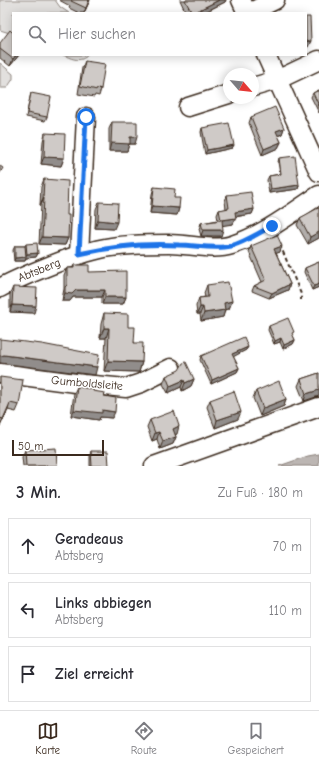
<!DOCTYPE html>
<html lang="de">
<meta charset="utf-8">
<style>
body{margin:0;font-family:"Comic Neue",sans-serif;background:#f2f2f3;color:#2b2b33}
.compass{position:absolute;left:223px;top:68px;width:36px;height:36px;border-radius:50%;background:#fff;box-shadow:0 2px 10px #0003;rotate:118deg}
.scale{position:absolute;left:12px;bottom:10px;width:92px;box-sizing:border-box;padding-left:4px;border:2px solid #3b2a1e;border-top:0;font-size:11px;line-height:14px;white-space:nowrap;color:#3b2a1e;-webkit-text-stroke:3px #fff;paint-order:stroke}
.stop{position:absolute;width:12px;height:12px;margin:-9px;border:3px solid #1a73e8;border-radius:50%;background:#fff}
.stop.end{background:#1a73e8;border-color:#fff;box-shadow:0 1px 4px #0008}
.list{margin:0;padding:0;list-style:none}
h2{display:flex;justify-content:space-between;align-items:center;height:52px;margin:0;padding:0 16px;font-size:17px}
h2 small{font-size:13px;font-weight:400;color:#7c7c81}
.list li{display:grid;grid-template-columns:26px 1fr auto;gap:12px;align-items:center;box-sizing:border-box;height:56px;margin:0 8px 8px;padding:0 8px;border:1px solid #e1e1e2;border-radius:0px}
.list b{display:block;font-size:15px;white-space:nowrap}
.list p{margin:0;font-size:13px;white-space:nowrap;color:#7c7c81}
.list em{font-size:13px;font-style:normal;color:#7c7c81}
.icon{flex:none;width:22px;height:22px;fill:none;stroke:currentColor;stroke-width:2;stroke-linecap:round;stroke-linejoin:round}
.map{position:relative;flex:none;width:319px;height:466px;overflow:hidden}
.search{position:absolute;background:#fff;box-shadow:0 2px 10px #0003;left:12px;right:12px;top:12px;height:44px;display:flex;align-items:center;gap:10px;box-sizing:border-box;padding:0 14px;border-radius:0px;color:#7c7c81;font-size:15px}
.sheet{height:244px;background:#fff}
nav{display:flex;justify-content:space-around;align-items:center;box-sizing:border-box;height:56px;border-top:1px solid #e1e1e2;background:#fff;font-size:11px;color:#7c7c81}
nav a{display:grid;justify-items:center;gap:2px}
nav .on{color:#3b2a1e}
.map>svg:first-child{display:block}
.green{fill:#e2e0de;stroke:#8e857e}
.water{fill:#bcb6b3;stroke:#887e77}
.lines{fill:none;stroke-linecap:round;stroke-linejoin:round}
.minor-casing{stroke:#3b2a1e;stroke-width:21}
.path{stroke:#3b2a1e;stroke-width:2;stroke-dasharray:4 3;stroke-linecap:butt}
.minor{stroke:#fff;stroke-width:18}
.wall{fill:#b2aeab;stroke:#3b2a1e}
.shaded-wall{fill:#918d8b;stroke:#3b2a1e}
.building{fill:#cfcac7;stroke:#3b2a1e}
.route{stroke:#1a73e8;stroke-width:5}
.labels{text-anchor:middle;stroke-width:3;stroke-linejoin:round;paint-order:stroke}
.street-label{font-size:12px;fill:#3b2a1e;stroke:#fff}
</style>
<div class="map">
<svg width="319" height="466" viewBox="0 0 319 466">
<rect width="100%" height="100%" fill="#fff"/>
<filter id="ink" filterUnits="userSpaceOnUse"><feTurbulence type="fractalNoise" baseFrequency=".025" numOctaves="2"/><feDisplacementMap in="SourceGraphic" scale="8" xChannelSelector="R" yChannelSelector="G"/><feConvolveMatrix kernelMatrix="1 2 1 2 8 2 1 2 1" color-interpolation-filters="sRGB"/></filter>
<g filter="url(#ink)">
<g class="green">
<path d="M0,0H55L60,7L69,13H13V34L0,30Z"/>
<path d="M63,55H88C80,63 73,59 63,55Z"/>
<path d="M0,63L13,74V79L7,88H0Z"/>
</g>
<path class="water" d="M319,454V466H279L308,456Z"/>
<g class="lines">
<defs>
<g id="minor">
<path d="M241,0L247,13"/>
<path d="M249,13L275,0"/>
<path d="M266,55L319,172"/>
<path d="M253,87L277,80L319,60"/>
<path d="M188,107L229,94"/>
<path d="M79,254L86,117"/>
<path d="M0,288C14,280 29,274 44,268C64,260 84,252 105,248C126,244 148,244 169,244C189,244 213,251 232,245C264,235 292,213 319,195"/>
<path d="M0,373L83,384L126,388L141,383L171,368"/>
<path d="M154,466L319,407"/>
</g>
</defs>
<use href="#minor" class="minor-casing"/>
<path class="path" d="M280,245L301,294V300"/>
<use href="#minor" class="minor"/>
</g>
<g class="wall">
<path d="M59,0H90L84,13H79L69,8L70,6Z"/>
<path d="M180,0H226L225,2L203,13H186Z"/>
<path d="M0,43L19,55L10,66L0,58Z"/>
<path d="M85,61L101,89L99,96L95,95L94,97L78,94L82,68Z"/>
<path d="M319,90V113L311,97L313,93Z"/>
<path d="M31,93L47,117L45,121L26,117L30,97Z"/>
<path d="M251,117L284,128L282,134L278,136L281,142L278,148L262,155L249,123Z"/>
<path d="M112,122L135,144H129L127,151H109V129Z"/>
<path d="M202,128L234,145L232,148L205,154L201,132Z"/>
<path d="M45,133L64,158L61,166L41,164L43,141Z"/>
<path d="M279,158L299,185L298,189L269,193L267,180L269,176L280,174L278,162Z"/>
<path d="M44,179L68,238L65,245L39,244L41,205H40L41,187Z"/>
<path d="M154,187L174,198L179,208L177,215L150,213L152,194Z"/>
<path d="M227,195L254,209L252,214L235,217L233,224L222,225L221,236H201L199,229L201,223L218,220L217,215L219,210L226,209L225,201Z"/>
<path d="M99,202L114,229L95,228L96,209Z"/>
<path d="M319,209V238L308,244L297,225L300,218Z"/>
<path d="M26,244L38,253L36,257L26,258L25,261H14L13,250L15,246H25Z"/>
<path d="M251,246L280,252L276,253L290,284L288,290L269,298L252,291L254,286L262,282L249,252Z"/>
<path d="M319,262V287L312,290L304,272L305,268Z"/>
<path d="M74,265L89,272L126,297L123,304H102V297H73L70,301H62L63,294L64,289V275L67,268H73Z"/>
<path d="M207,285L232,301L229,309H225L223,317L201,321L200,314H197L196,306L199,298L205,297L204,293Z"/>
<path d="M13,287L34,313L10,312V294Z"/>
<path d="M104,313L128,327L142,362L139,372L104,371L106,338H100L101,324Z"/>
<path d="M269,326L293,336L295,340L293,344L283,349L280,342L274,344L268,330Z"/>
<path d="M248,347L246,350L233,356L239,368L237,372L211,384L200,360L201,356Z"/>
<path d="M319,373L304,401L298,386L301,379Z"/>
<path d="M166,376L194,379L191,386L182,391L181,387L168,393L163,384Z"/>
<path d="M0,377L19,405L16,412L8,410L0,426Z"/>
<path d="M77,387L93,391L104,396L112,418L100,417L99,420L71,416L74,393Z"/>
<path d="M256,391L286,399L284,406L260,416L253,398Z"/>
<path d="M210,400L238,419L215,428L207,407Z"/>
<path d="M150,420L177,434H175L176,437L173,444L160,449L157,439L152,441L147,427Z"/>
<path d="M25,450L57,466H23L22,457Z"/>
<path d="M91,451L109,466H90V455Z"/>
</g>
<g class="shaded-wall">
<path d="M89,0H90L84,13L86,8Z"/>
<path d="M219,0H226L225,2L203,13H193Z"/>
<path d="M306,41H311L308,47L306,48Z"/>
<path d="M16,55H19L10,66L13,59Z"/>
<path d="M284,128L282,134L274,137L276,131Z"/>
<path d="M130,137H137L135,144H129L127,151H109L111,143Z"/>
<path d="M281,142L278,148L262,155L264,149Z"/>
<path d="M234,145L232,148L205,154L207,150Z"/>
<path d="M44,157L64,158L61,166L41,164Z"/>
<path d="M299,185L298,189L269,193L271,189Z"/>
<path d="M43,198H44L41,205H40Z"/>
<path d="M152,206L179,208L177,215L150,213Z"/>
<path d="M254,209L252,214L232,217L235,212Z"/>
<path d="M236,218L233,224L220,226L222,220Z"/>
<path d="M98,220L117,222L114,229L95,228Z"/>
<path d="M203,230H223L221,236H201Z"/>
<path d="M319,232V238L308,244L310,237Z"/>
<path d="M42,237L68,238L65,245L39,244Z"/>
<path d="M282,246L280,252L272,255L274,249Z"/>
<path d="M38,253L36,257L26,258L25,261H14L15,258L25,257L27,254Z"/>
<path d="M290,284L288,290L269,298L272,293Z"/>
<path d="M319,284V287L312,290L314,286Z"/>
<path d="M76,290H105L102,297H73L70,301H62L65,293Z"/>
<path d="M105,297H126L123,304H102Z"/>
<path d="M232,301L229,309L222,310L224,303Z"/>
<path d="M12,305L36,306L34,313L10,312Z"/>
<path d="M200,307H203L200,314H197Z"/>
<path d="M225,310L223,317L201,321L204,313Z"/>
<path d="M104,328H109L106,338H100Z"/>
<path d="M281,338L280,342L274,344L275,341Z"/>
<path d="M295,340L293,344L283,349L284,345Z"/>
<path d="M248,347L246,350L231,358L232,354Z"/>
<path d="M4,355L97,367L95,375L0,363V356Z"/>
<path d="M108,361L142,362L139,372L104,371Z"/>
<path d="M239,368L237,372L211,384L212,380Z"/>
<path d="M194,379L191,386L182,391L185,383Z"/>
<path d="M184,380L181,387L168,393L170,386Z"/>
<path d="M319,390V396L304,401L306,394Z"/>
<path d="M286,399L284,406L260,416L263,408Z"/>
<path d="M10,403L8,410L0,426L3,419Z"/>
<path d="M74,410H102L115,412L112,418L100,417L99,420L71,416Z"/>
<path d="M241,412L238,419L215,428L217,420Z"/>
<path d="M179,426L177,434L170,436L173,429Z"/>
<path d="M159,432L157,439L152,441L155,433Z"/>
<path d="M176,437L173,444L160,449L163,441Z"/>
</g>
<g class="building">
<path d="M72,0H89L86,8L71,1Z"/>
<path d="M185,0H219L193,13H192Z"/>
<path d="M306,17H310L311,41H306Z"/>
<path d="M10,30L13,33V55H16L13,59L0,49V43Z"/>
<path d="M85,61L105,64L101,89L98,88L97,90L80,86Z"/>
<path d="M319,90V106L313,93Z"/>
<path d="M31,93L51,97L47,117L27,113Z"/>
<path d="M275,107L284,128L276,131L281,142L264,149L251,117Z"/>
<path d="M112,122H137V137H130V144L111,143Z"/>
<path d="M229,123L234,145L207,150L202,128Z"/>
<path d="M45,133L65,134L64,158L44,157Z"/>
<path d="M295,156L299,185L271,189L269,176L281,174L279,158Z"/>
<path d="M0,166L3,168L0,173Z"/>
<path d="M44,179L68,181L67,215H69L68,238L42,237L44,198H43Z"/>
<path d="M154,187L175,189L174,198H180L179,208L152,206Z"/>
<path d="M251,192L254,209L235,212L236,218L222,220L223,230H203L201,223L221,220L219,210L229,208L227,195Z"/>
<path d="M99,202L118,203L117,222L98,220Z"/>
<path d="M318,208L319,209V232L310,237L300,218Z"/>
<path d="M277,235L282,246L274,249L290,284L272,293L254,286L266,280L251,246Z"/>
<path d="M37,243L38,253L27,254L26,244Z"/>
<path d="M15,246H25L26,257L15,258Z"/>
<path d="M319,262V284L314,286L305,268Z"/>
<path d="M74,265H89V272L126,271V297H105V290H76L72,294L65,293V287L67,285V268H74Z"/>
<path d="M228,282L232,301L224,303L225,310L204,313L203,307H200L199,298L208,297L207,285Z"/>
<path d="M13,287L37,288L36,306L12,305Z"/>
<path d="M104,313L128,314V327H135L134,343H143L142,362L108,361L109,328H104Z"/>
<path d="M288,318L294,332L292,333L295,340L284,345L281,338L275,341L269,326Z"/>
<path d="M244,337L248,347L232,354L239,368L212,380L201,356Z"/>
<path d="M0,339L42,344L99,355L97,367L4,355L0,356Z"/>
<path d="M186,362L194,379L185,383L184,380L170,386L166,376L179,370L183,363Z"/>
<path d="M319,373V390L306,394L301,379Z"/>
<path d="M0,377L23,380L19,405L10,403L3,419L0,418Z"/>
<path d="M279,381L286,399L263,408L256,391Z"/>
<path d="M77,387L93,389V391L105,393L104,396L116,398L115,412L102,410V413L74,410Z"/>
<path d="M234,391L241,412L217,420L210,400Z"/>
<path d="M174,411L179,426L173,429L176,437L163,441L159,432L155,433L150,420Z"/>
<path d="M56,448L57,466H26L25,450Z"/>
<path d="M91,451H108L109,466H92Z"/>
</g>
</g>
<g class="lines" filter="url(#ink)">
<path class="route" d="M86,117L79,254C113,246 145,243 179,245C196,245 214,250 231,246C245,242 259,233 272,226"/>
</g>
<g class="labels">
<g class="street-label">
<text transform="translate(39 270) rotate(-22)" y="4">Abtsberg</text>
<text transform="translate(87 383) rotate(5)" y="4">Gumboldsleite</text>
</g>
</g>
</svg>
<svg class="compass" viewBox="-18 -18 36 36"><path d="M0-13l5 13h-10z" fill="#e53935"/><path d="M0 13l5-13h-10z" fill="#7c7c81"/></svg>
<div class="scale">50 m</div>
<div class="stop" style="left:86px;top:117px"></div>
<div class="stop end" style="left:272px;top:226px"></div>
<div class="search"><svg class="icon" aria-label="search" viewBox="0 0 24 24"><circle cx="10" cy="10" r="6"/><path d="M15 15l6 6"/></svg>Hier suchen</div>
</div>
<section class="sheet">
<h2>3 Min.<small>Zu Fuß · 180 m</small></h2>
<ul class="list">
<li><svg class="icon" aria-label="ahead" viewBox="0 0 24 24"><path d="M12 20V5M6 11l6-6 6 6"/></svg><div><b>Geradeaus</b><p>Abtsberg</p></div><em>70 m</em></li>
<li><svg class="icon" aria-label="left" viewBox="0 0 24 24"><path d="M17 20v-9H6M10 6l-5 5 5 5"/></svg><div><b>Links abbiegen</b><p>Abtsberg</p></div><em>110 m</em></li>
<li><svg class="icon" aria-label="arrive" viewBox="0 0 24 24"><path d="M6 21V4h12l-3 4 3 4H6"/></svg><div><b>Ziel erreicht</b></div></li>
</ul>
</section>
<nav>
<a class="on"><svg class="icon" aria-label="map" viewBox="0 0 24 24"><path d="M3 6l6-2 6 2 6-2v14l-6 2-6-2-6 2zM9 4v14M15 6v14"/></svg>Karte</a>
<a><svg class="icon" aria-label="directions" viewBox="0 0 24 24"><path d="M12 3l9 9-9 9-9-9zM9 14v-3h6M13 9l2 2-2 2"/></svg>Route</a>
<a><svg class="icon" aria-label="saved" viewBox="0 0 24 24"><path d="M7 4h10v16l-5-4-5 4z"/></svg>Gespeichert</a>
</nav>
